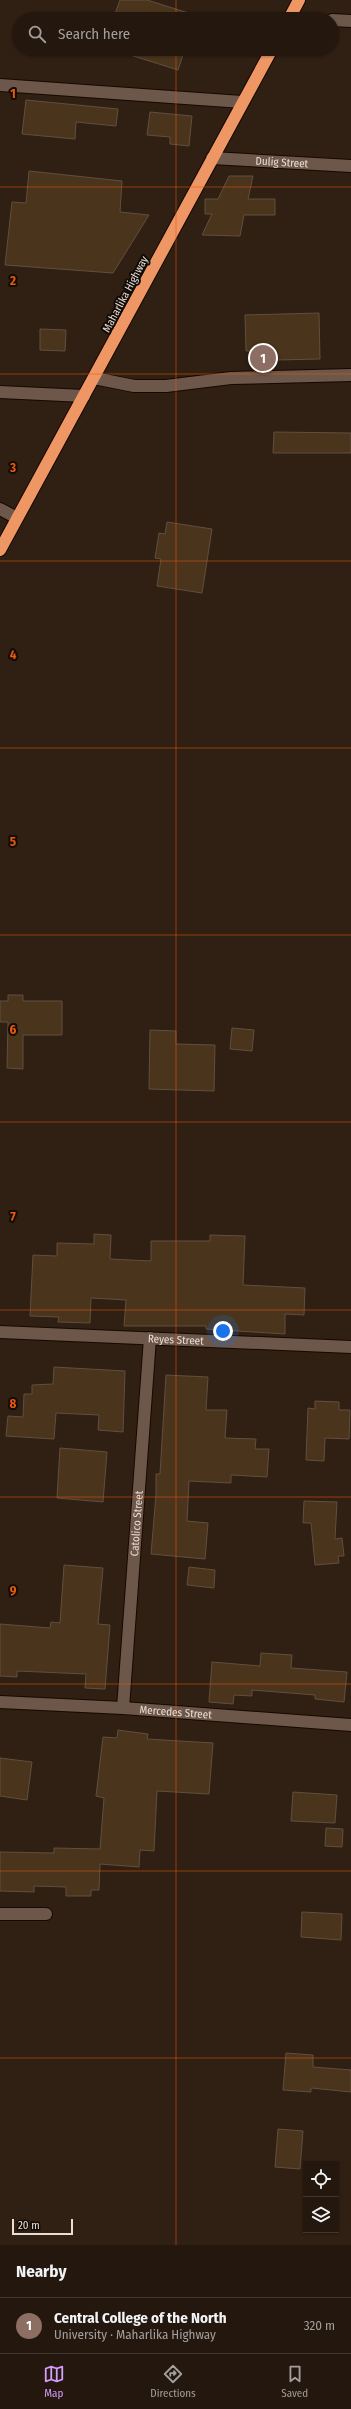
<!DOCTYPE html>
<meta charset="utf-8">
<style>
body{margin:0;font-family:"Fira Sans Condensed",sans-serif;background:#2c2017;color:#f1f3f6}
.controls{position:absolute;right:12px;bottom:12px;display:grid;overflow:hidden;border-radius:0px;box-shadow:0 1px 3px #0004}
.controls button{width:36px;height:36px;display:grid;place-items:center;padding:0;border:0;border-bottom:1px solid #41362e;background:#24170e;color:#f1f3f6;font:20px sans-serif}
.scale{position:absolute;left:12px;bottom:10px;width:61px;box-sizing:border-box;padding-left:4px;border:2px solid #e9ddd5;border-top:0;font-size:11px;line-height:14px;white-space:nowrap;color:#e9ddd5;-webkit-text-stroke:3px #120b06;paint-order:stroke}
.you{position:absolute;left:223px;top:1331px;width:14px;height:14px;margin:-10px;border:3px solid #fff;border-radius:50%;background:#1a73e8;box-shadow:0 0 0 6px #1a73e833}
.badge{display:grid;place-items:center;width:26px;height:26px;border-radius:50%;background:#d49cfb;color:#fff;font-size:13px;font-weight:700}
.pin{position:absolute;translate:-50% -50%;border:2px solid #fff;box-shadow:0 1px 4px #0006}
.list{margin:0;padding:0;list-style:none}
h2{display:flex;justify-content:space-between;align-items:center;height:52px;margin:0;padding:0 16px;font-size:17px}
h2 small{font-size:13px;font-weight:400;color:#a39f9e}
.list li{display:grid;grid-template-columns:26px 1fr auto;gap:12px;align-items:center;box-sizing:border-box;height:56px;padding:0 16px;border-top:1px solid #41362e}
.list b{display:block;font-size:15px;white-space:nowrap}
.list p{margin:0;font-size:13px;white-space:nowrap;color:#a39f9e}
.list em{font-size:13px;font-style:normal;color:#a39f9e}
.icon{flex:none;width:22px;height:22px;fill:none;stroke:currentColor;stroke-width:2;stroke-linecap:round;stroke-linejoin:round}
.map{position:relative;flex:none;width:351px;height:2245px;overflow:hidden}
.search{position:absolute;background:#24170e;box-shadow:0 1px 3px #0004;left:12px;right:12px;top:12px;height:44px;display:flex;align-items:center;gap:10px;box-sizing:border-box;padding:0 14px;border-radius:22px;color:#a39f9e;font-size:15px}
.sheet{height:108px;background:#24170e}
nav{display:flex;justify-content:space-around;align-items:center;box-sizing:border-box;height:56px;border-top:1px solid #41362e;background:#24170e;font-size:11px;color:#a39f9e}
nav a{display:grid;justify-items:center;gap:2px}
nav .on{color:#d49cfb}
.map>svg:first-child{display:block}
.building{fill:#4b341c;stroke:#604f3f}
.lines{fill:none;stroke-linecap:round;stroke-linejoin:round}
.minor-casing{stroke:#170801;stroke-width:14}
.highway-casing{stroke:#170801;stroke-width:14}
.minor{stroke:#6c574a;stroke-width:12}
.highway{stroke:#ef9764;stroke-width:12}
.grid{fill:none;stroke:#e8590c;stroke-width:1;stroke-opacity:0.55}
.labels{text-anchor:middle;stroke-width:4;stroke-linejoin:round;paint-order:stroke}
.street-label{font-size:11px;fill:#e9ddd5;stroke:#120b06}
.grid-label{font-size:13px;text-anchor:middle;font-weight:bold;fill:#e8590c;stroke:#120b06;stroke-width:4;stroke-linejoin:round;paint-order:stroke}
</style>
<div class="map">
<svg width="351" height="2245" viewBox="0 0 351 2245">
<rect width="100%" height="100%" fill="#301f13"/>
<g class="building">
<path d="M120,0H147L195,15L194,19H120L121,16L115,14Z"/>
<path d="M111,49H185L178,70Z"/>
<path d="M26,100L118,109L116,126L76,122L75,139L22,134Z"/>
<path d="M150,112L192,116L189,146L170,144V137L147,135Z"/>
<path d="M29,171L122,181L120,212L149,215L113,273L5,265L12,202L26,203Z"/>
<path d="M229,176H253L248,199H275V215H244L240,236L202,235L212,214H205V199H218Z"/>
<path d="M319,313L320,359L276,360V351H246L245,315Z"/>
<path d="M40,329L66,330L65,351L40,350Z"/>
<path d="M274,432L351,433V453H273Z"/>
<path d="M167,522L212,529L202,593L157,586L161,559L155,558L159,533L165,534Z"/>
<path d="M8,995H23V1001H62V1035H23V1069L7,1068L8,1022H0V1001H8Z"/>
<path d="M232,1028L254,1030L252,1051L230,1049Z"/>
<path d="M150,1030L176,1031V1044L215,1045L214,1091L149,1089Z"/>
<path d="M94,1234L111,1235L110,1259L151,1261V1241H210V1235L245,1236L243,1285L305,1288L304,1315L285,1314V1334L206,1329V1326H124L126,1300L91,1298L90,1323L58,1322L59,1317L30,1316L33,1255L57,1256V1243L94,1244Z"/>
<path d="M54,1367L125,1371L123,1432L98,1430L99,1415L56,1413L54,1439L6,1436L8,1416L23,1417L24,1394H32V1385L53,1384Z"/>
<path d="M166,1375L208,1377L206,1410H227L225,1438L256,1439L255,1449H269L267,1477L231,1475V1483L189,1481L187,1521L208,1523L205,1559L151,1554L156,1495V1474H160Z"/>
<path d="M315,1401L339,1402V1410H350L349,1439L325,1438L324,1461L306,1460L308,1408L315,1409Z"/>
<path d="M60,1448L107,1452L103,1502L57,1498Z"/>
<path d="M304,1501L337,1502L335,1539L342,1538L344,1556H338L339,1563L315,1565L311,1523H303Z"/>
<path d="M64,1565L103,1568L98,1624L110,1625L105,1689L85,1688L86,1674L17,1671V1677L0,1676V1624L50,1628L51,1622L60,1623Z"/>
<path d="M189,1567L215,1570L214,1588L187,1585Z"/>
<path d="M261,1653L292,1655L291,1668L347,1672L344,1702L315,1699V1695L252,1690V1696L234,1695L233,1704L209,1702L212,1662L260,1666Z"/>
<path d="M118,1730L148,1734L147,1739L213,1743L209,1794L157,1791L154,1851L140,1850L139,1867L100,1864L99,1890H91V1896H66V1887L34,1886V1892L0,1891V1852L54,1853V1848L100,1849L104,1798L96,1796L103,1737L117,1738Z"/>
<path d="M0,1758L32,1762L27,1800L0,1796Z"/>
<path d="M293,1792L337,1795L335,1823L291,1821Z"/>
<path d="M326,1828L343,1829L342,1847L325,1846Z"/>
<path d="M302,1912L342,1914L341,1940L301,1937Z"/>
<path d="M286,2053L313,2055V2067L351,2070V2092L311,2088V2092L283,2090Z"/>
<path d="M278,2129L303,2131L300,2169L275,2167Z"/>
</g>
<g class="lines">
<defs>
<g id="minor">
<path d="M332,20L351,21"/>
<path d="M0,85L242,102"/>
<path id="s1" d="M212,158L351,166"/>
<path d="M94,378L134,386H166L231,378L351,375"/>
<path d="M0,392L84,396"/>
<path d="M0,509L17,518"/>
<path id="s2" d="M0,1332L351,1347"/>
<path id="s3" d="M0,1702L123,1708L351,1725"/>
<path id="s4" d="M123,1708L150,1338"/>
<path d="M0,1914H46"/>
</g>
<g id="highway">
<path d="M289,19L299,0"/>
<path d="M0,550L272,49"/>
</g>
</defs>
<use href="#minor" class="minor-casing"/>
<use href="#highway" class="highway-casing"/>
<use href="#minor" class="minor"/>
<use href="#highway" class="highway"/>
</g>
<path class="grid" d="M176,0V19M176,49V2245M0,187H351M0,374H351M0,561H351M0,748H351M0,935H351M0,1122H351M0,1310H351M0,1497H351M0,1684H351M0,1871H351M0,2058H351"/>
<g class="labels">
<g class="street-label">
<text dy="4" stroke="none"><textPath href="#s1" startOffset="70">Dulig Street</textPath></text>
<text transform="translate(125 294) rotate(-62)" y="4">Maharlika Highway</text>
<text dy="4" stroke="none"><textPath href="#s2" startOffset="176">Reyes Street</textPath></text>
<text dy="4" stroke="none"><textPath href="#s4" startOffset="185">Catolico Street</textPath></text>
<text dy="4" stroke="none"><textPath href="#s3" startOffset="176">Mercedes Street</textPath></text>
</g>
</g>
<g class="grid-label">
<text x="13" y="98">1</text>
<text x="13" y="285">2</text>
<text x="13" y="472">3</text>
<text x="13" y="659">4</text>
<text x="13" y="846">5</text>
<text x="13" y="1034">6</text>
<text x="13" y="1221">7</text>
<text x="13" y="1408">8</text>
<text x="13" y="1595">9</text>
</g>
</svg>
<div class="controls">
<button><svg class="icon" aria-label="locate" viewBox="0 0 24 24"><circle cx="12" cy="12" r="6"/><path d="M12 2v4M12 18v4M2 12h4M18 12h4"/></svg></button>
<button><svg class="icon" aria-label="layers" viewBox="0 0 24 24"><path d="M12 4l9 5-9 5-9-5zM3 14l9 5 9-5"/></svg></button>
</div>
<div class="scale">20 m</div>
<div class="you"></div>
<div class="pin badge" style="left:263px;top:358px;background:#8d6e63">1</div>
<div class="search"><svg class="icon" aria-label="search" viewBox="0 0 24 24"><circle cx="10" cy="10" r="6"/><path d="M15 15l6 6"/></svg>Search here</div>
</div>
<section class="sheet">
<h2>Nearby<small></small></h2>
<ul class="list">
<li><span class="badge" style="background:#8d6e63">1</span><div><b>Central College of the North</b><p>University · Maharlika Highway</p></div><em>320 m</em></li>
</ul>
</section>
<nav>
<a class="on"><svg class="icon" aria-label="map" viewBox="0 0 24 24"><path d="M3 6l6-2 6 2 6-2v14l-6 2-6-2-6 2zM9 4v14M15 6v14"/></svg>Map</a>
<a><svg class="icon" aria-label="directions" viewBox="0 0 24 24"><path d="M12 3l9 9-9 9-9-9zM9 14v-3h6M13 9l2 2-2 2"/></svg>Directions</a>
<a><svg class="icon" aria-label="saved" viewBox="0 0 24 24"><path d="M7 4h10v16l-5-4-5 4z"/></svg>Saved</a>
</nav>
